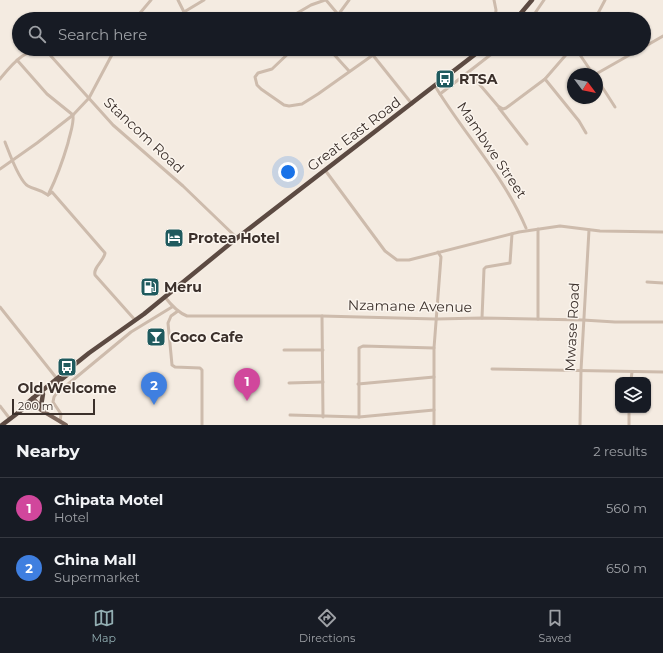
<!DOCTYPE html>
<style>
body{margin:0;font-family:Montserrat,sans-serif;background:#20242c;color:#f1f3f6}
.controls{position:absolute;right:12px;bottom:12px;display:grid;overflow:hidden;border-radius:8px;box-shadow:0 1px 3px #0004}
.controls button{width:36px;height:36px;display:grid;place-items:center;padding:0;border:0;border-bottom:1px solid #363941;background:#171b24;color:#f1f3f6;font:20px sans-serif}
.compass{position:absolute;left:567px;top:68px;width:36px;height:36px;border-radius:50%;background:#171b24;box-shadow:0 1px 3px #0004;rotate:122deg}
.scale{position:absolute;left:12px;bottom:10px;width:83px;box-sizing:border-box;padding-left:4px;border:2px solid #3b302b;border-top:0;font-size:11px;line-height:14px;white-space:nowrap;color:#3b302b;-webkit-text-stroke:3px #fbf5ee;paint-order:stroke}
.you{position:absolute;left:288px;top:172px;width:14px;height:14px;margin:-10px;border:3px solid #fff;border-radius:50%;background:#1a73e8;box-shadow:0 0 0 6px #1a73e833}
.badge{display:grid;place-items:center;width:26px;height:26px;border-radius:50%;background:#92aeb2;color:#fff;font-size:13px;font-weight:700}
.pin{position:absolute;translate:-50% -33px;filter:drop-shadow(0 1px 2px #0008)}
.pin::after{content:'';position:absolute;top:21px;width:14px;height:12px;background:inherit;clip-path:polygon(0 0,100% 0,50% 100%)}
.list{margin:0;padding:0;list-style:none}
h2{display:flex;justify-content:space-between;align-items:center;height:52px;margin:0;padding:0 16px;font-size:17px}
h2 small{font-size:13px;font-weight:400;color:#9ea1a6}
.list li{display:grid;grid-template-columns:26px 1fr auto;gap:12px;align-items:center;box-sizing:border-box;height:60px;padding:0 16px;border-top:1px solid #363941}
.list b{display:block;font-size:15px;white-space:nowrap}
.list p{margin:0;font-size:13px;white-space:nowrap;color:#9ea1a6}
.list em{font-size:13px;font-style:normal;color:#9ea1a6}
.icon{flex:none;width:22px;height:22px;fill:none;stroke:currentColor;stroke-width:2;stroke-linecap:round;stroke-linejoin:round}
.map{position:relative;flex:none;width:663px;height:425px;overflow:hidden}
.search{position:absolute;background:#171b24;box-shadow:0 1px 3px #0004;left:12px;right:12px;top:12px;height:44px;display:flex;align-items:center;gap:10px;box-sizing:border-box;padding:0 14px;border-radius:22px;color:#9ea1a6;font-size:15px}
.sheet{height:172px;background:#171b24}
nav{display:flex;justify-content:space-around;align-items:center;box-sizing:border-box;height:56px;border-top:1px solid #363941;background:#171b24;font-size:11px;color:#9ea1a6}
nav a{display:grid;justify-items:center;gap:2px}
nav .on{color:#92aeb2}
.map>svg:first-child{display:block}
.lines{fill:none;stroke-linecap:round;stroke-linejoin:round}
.minor{stroke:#cdbbac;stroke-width:3}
.major{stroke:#7d675c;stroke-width:4}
.highway{stroke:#5c4a42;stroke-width:4.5}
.labels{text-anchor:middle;stroke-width:3;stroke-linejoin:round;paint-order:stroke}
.poi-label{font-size:14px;font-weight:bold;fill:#3b302b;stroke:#fbf5ee;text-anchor:start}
.street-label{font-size:14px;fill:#3b302b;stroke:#fbf5ee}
</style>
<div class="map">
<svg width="663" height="425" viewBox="0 0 663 425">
<rect width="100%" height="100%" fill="#f4ebe1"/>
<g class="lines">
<g class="minor">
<path d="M178,0L184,12L186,19"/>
<path d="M326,0L342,19"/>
<path d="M494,0L496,10L495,19"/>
<path d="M184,12L204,0"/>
<path d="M338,15L349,0"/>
<path d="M135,19L151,0"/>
<path d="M287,19L311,5L325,0"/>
<path d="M531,19L544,0"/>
<path d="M595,19L605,0"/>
<path d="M644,47L663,36"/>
<path d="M218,49L226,54L239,49"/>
<path d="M293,49L272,69L258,73L255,77L257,85L261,89L284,105L289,106L302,104L318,94L373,55"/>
<path d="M329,49L349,71"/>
<path d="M368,49L412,104"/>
<path d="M576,49L593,74"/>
<path d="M17,60L47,94L73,115C74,125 70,133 68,143C63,160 57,177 49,193"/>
<path d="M469,72L498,106L503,109L506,108L545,79L571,49"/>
<path d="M596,74L640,49"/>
<path d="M0,79C12,64 29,42 50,55L113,125L183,186L237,238"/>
<path d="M545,79L579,121L586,133"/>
<path d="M597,79L615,107"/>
<path d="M435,86C464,134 504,176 526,228"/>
<path d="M440,94L498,49"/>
<path d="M499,108L527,144"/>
<path d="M5,142C9,152 19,181 28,186C35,190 40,189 48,195"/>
<path d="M0,169L37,143L73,115L89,98L115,49"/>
<path d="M325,170L385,251L397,260H409L519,232L560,226L600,231L663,232"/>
<path d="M48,195L52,192L105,253C104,261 93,267 95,275L135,320"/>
<path d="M647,282L663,283"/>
<path d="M165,297C171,305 177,312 187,316H322L436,319L482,318L583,320L615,322H663"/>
<path d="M0,307L58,380"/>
<path d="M178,311L171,316L168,323L172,365L175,367L200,368L202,370V425"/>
<path d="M322,316L323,417"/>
<path d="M482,318L484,269L486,267L510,263L512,234"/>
<path d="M538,319V229"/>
<path d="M284,350H323"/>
<path d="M492,369L663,372"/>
<path d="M631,380L632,372"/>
<path d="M289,383L323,382"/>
<path d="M358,384L434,377"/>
<path d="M0,406L10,419"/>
<path d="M290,415L359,417L434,410"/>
<path d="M359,417V348L363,346L434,348"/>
<path d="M60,422L61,414L53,402L54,397L56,394L131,332L172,307"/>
<path d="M434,425V348L441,257L438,252"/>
<path d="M580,425L581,370L589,230"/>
<path d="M629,425V410"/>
</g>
<g class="major">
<path d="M33,398L42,408"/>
<path d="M31,400L41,410L66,425"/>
</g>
<g class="highway">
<path d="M516,19L532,0"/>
<path d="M57,383L72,371"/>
<path d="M41,406L43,394"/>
<path d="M25,407L38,408"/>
<path d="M21,409L33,398L89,353L144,314L237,238L482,49"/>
<path d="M2,425L23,409"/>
</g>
</g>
<defs>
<symbol id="bus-square" viewBox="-11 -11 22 22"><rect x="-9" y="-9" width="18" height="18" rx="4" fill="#1f5a5e" stroke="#fbf5ee"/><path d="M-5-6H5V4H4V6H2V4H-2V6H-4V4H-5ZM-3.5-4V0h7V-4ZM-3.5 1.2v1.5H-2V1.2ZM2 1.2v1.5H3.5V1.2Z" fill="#fff"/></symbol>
<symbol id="hotel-square" viewBox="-11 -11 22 22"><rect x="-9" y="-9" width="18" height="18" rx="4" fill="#1f5a5e" stroke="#fbf5ee"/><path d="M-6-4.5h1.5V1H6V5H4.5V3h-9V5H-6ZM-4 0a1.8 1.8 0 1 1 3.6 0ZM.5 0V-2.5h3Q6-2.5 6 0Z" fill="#fff"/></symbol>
<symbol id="fuel-square" viewBox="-11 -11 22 22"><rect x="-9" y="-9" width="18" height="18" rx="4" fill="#1f5a5e" stroke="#fbf5ee"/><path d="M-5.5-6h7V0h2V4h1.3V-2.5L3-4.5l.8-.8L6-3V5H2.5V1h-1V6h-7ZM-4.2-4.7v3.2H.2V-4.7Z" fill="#fff"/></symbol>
<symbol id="bar-square" viewBox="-11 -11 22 22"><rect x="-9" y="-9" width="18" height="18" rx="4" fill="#1f5a5e" stroke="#fbf5ee"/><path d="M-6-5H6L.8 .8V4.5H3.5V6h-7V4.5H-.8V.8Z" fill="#fff"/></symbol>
</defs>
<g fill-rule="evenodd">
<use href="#bus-square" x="434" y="68" width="22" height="22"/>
<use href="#hotel-square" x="163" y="227" width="22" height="22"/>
<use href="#fuel-square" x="139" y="276" width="22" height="22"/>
<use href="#bar-square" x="145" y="326" width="22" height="22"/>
<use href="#bus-square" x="56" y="356" width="22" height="22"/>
</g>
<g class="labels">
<g class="poi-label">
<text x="459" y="84">RTSA</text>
<text x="188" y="243">Protea Hotel</text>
<text x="164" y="292">Meru</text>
<text x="170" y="342">Coco Cafe</text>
<text x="67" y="393" text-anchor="middle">Old Welcome</text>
</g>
<g class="street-label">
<text transform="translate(354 134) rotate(-37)" y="5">Great East Road</text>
<text transform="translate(144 135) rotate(43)" y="5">Stancom Road</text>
<text transform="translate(492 150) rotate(56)" y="5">Mambwe Street</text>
<text transform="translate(410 306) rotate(1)" y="5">Nzamane Avenue</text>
<text transform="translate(572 327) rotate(-87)" y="5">Mwase Road</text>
</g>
</g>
</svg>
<div class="controls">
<button><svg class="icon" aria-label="layers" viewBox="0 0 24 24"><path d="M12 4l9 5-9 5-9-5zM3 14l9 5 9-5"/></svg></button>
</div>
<svg class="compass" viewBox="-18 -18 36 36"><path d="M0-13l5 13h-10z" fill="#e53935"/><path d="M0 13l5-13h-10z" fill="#9ea1a6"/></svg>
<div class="scale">200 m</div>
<div class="you"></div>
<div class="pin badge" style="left:247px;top:401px;background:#d1479c">1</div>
<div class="pin badge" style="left:154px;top:405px;background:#3f7fe0">2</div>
<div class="search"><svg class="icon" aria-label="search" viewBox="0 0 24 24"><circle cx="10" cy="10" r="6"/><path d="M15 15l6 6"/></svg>Search here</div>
</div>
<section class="sheet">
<h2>Nearby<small>2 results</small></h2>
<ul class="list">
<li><span class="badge" style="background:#d1479c">1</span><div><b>Chipata Motel</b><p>Hotel</p></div><em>560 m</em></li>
<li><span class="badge" style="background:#3f7fe0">2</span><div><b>China Mall</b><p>Supermarket</p></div><em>650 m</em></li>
</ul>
</section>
<nav>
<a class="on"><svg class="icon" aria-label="map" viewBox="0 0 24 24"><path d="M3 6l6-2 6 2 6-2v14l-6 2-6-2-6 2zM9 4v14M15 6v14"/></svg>Map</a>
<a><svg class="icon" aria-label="directions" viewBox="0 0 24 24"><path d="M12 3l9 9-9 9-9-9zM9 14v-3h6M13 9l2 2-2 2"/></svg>Directions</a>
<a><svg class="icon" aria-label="saved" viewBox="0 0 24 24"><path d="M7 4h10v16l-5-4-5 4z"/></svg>Saved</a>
</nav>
